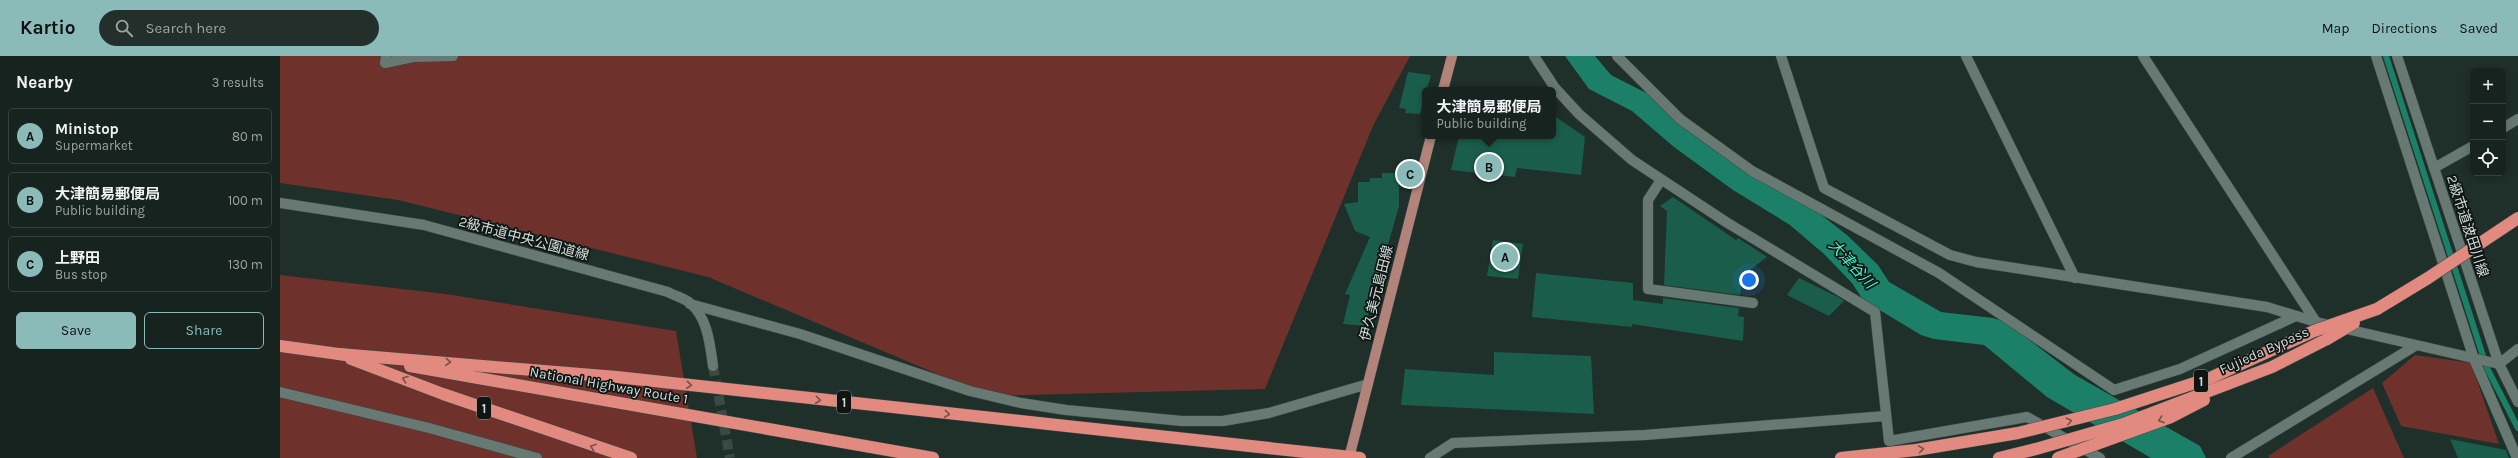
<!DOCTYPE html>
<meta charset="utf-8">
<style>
body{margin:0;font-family:Karla,"Noto Sans JP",sans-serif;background:#242f2c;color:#f1f3f6}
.controls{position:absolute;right:12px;top:12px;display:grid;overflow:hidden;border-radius:6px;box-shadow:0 2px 10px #0003}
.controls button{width:36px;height:36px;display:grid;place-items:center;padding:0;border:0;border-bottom:1px solid #36403d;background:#17231f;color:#f1f3f6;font:20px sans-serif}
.you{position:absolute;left:1469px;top:224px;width:14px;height:14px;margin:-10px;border:3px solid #fff;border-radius:50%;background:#1a73e8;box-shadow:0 0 0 6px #1a73e833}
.badge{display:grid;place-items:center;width:26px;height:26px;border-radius:50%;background:#8bbbb9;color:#111;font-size:13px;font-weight:700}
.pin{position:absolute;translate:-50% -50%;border:2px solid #fff;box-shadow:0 1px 4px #0006}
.popup{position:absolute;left:1142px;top:31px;width:134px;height:52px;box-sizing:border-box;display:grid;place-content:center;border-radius:6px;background:#17231f;filter:drop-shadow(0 1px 3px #0005);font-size:13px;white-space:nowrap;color:#9ea4a4}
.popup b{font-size:15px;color:#f1f3f6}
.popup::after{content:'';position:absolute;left:50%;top:100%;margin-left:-8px;border:8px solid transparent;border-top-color:#17231f}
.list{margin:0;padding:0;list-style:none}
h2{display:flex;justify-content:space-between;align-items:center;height:52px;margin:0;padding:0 16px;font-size:17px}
h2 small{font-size:13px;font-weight:400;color:#9ea4a4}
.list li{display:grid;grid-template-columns:26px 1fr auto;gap:12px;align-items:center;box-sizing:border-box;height:56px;margin:0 8px 8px;padding:0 8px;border:1px solid #36403d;border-radius:6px}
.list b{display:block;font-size:15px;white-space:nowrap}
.list p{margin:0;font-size:13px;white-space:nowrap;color:#9ea4a4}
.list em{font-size:13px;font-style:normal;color:#9ea4a4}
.actions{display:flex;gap:8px;padding:12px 16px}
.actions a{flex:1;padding:9px 0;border:1px solid #8bbbb9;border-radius:6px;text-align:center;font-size:14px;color:#8bbbb9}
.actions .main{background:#8bbbb9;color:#111}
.icon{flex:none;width:22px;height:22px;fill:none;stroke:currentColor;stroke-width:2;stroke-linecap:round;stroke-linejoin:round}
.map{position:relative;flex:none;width:2238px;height:402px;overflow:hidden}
header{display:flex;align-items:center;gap:24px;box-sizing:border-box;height:56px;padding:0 20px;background:#8bbbb9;color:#111}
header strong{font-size:19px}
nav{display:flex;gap:22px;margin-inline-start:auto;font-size:14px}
.search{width:280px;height:36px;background:#242f2c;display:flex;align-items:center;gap:10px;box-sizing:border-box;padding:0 14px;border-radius:22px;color:#9ea4a4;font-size:15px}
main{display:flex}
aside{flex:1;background:#17231f}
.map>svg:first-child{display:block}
.green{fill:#6e312b}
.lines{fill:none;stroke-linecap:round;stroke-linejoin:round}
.stream{stroke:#1b8067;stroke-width:6}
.river{fill:#1b8067;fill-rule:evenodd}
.building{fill:#1a5d4b}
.minor-tunnel{stroke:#3a4944;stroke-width:10;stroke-dasharray:10 5;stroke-linecap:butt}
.minor-casing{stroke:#3c4a46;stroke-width:11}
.major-casing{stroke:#3c4a46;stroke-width:11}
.highway-casing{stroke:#3c4a46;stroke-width:13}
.minor{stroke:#677972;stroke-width:10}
.major{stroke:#b1837a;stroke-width:10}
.highway{stroke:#e28a7f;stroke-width:12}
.highway-bridge-casing{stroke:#3c4a46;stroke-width:13;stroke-linecap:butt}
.highway-bridge{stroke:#e28a7f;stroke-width:12}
.oneway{stroke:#785049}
.labels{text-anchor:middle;stroke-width:3.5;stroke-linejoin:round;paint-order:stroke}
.shield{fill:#0e1513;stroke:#98a19e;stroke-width:1}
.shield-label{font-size:13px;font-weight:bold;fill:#d3ddda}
.street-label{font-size:14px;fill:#d3ddda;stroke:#0e1513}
.water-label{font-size:15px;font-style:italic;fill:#4bf5c8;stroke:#0e1513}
</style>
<header>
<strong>Kartio</strong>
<div class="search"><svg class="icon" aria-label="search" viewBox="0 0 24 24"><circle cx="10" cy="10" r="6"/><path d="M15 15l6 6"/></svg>Search here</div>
<nav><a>Map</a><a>Directions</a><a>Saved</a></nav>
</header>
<main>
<aside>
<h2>Nearby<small>3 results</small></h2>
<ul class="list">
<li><span class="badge">A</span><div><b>Ministop</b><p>Supermarket</p></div><em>80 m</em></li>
<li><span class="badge">B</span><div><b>大津簡易郵便局</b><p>Public building</p></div><em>100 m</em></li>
<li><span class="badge">C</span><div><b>上野田</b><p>Bus stop</p></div><em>130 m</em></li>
</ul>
<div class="actions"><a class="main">Save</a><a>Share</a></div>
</aside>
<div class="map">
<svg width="2238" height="402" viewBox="0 0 2238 402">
<rect width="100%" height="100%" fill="#1f2f29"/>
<g class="green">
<path d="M0,0H1130L1093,70L985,333L709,340L428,221L118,144L0,127Z"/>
<path d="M0,219L166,238L396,275L417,402H0Z"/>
<path d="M2135,299L2191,307L2219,388L2121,370L2102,327Z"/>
<path d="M2093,332L2124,402H1990L1988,400Z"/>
</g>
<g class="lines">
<path class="stream" d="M2106,0L2207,312L2238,372"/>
<path class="river" d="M1285,0H1315L1331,19L1374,41L1416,77L1477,118L1534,153L1568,180L1598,209L1609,226L1661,256L1713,262L1726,266L1795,319L1920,390L1926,402H1871L1767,341L1704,289L1654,283L1641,279L1583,244L1572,227L1544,198L1510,169L1453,134L1394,91L1352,55L1309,33Z"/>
</g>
<g class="building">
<path d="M1128,16L1151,19L1140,58L1125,57L1126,53L1119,52Z"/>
<path d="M1273,59L1305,81L1301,119L1237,112L1235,121L1171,114L1179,80H1273Z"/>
<path d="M1102,117H1119V150L1085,270L1063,268L1070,239L1065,238L1090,181L1075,175L1064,148L1078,146V126H1089L1090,122H1102Z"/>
<path d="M1393,141L1456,184L1458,182L1487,201L1462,220L1460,239L1384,229L1387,155L1380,150Z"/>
<path d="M1213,184L1243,188L1238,223L1207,220Z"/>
<path d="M1256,217L1353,227V244L1383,248V242L1459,252L1458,260L1464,261L1463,285L1352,268V271L1252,261Z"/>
<path d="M1519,222L1558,241L1564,245L1549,260L1507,239Z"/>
<path d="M1214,296L1311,300L1314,358L1121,349L1125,313L1214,319Z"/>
<path d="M2170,383L2226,394L2229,402H2178Z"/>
</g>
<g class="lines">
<path class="minor-tunnel" d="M433,310L450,402"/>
<defs>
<g id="minor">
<path d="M106,0L105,7L133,1L173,0"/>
<path d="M1254,0L1275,32L1299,58L1352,104L1446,166L1595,256L1609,385L1747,361L1820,402"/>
<path d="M1337,0L1400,63L1472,115L1659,217L1834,334L1900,313L2016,260"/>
<path d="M1501,0L1544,132L1670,199L1696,206L1987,251L2036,266L2219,308L2238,293"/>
<path d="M1686,0L1795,222"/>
<path d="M1863,0L2036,266"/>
<path d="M2096,0L2194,303L2237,402"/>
<path d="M2117,0L2219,308L2238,346"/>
<path d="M2223,72L2238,63"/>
<path d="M2154,112L2193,90"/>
<path d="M1381,124L1368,144V233L1473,247"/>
<path d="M0,147L144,169L388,236C395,240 404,242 410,247C428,262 430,289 433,310"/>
<path d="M410,248L520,278L690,335L741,347L786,354L902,365H943L989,357L1088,328"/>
<path d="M0,336L149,372L257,402"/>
<path d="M1150,402L1173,387L1365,379L1606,360"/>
<path d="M1951,402L2135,290"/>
</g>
<g id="major">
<path d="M1163,34L1172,0"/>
<path d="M1069,402L1151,80"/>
</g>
<g id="highway">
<path d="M2097,253L2148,222"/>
<path d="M0,290L66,299"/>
<path d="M59,298L337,321L1080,402"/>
<path d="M71,303L163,338L351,402"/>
<path d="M130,310L653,402"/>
<path d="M1992,311L2047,283"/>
<path d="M1561,402L1636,394L1738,377"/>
<path d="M1719,402L1756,393"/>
</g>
</defs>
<use href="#minor" class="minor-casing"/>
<use href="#major" class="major-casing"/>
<use href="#highway" class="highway-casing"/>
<use href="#minor" class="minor"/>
<use href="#major" class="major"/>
<use href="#highway" class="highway"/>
<defs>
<g id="highway-bridge">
<path d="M2148,222L2238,162"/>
<path d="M2047,283L2074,267"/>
<path d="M1738,377L1835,353L1930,322L2034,275L2097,253"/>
<path d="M1756,393L1843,368L1992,311"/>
<path d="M1778,402L1891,361L1924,344"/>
</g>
</defs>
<use href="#highway-bridge" class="highway-bridge-casing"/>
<use href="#highway-bridge" class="highway-bridge"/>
</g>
<defs><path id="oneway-chevron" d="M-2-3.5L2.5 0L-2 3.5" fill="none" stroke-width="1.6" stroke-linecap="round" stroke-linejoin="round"/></defs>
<g class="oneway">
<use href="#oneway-chevron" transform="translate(168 306) rotate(4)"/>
<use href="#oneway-chevron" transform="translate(125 323) rotate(-159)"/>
<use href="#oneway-chevron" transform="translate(409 329) rotate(6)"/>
<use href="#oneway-chevron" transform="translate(538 344) rotate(6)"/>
<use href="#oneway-chevron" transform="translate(667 358) rotate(6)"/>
<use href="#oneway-chevron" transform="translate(1881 364) rotate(160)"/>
<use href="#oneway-chevron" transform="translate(1789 365) rotate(-14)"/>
<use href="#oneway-chevron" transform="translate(313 391) rotate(-161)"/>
<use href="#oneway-chevron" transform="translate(1641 393) rotate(-9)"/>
</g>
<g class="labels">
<g class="shield">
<rect x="1914" y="314" width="14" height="22" rx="3"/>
<rect x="557" y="335" width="14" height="22" rx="3"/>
<rect x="197" y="341" width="14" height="22" rx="3"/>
</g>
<g class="shield-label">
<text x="1921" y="330">1</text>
<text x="564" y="351">1</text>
<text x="204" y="357">1</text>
</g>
<g class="street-label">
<text transform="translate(2188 170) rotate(72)" y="5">2級市道波田川線</text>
<text transform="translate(244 182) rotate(15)" y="5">2級市道中央公園道線</text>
<text transform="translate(1096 237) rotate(-76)" y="5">伊久美元島田線</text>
<text transform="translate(1984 294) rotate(-24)" y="5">Fujieda Bypass</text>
<text transform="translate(329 329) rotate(10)" y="5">National Highway Route 1</text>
</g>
<g class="water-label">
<text transform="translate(1572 208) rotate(47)" y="5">大津谷川</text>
</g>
</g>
</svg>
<div class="controls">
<button>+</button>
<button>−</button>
<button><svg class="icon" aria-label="locate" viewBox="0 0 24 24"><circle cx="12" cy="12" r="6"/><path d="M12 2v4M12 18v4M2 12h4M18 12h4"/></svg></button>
</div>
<div class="you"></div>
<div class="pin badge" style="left:1225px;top:201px">A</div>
<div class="pin badge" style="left:1209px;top:111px">B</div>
<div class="popup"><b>大津簡易郵便局</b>Public building</div>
<div class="pin badge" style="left:1130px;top:118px">C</div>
</div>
</main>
